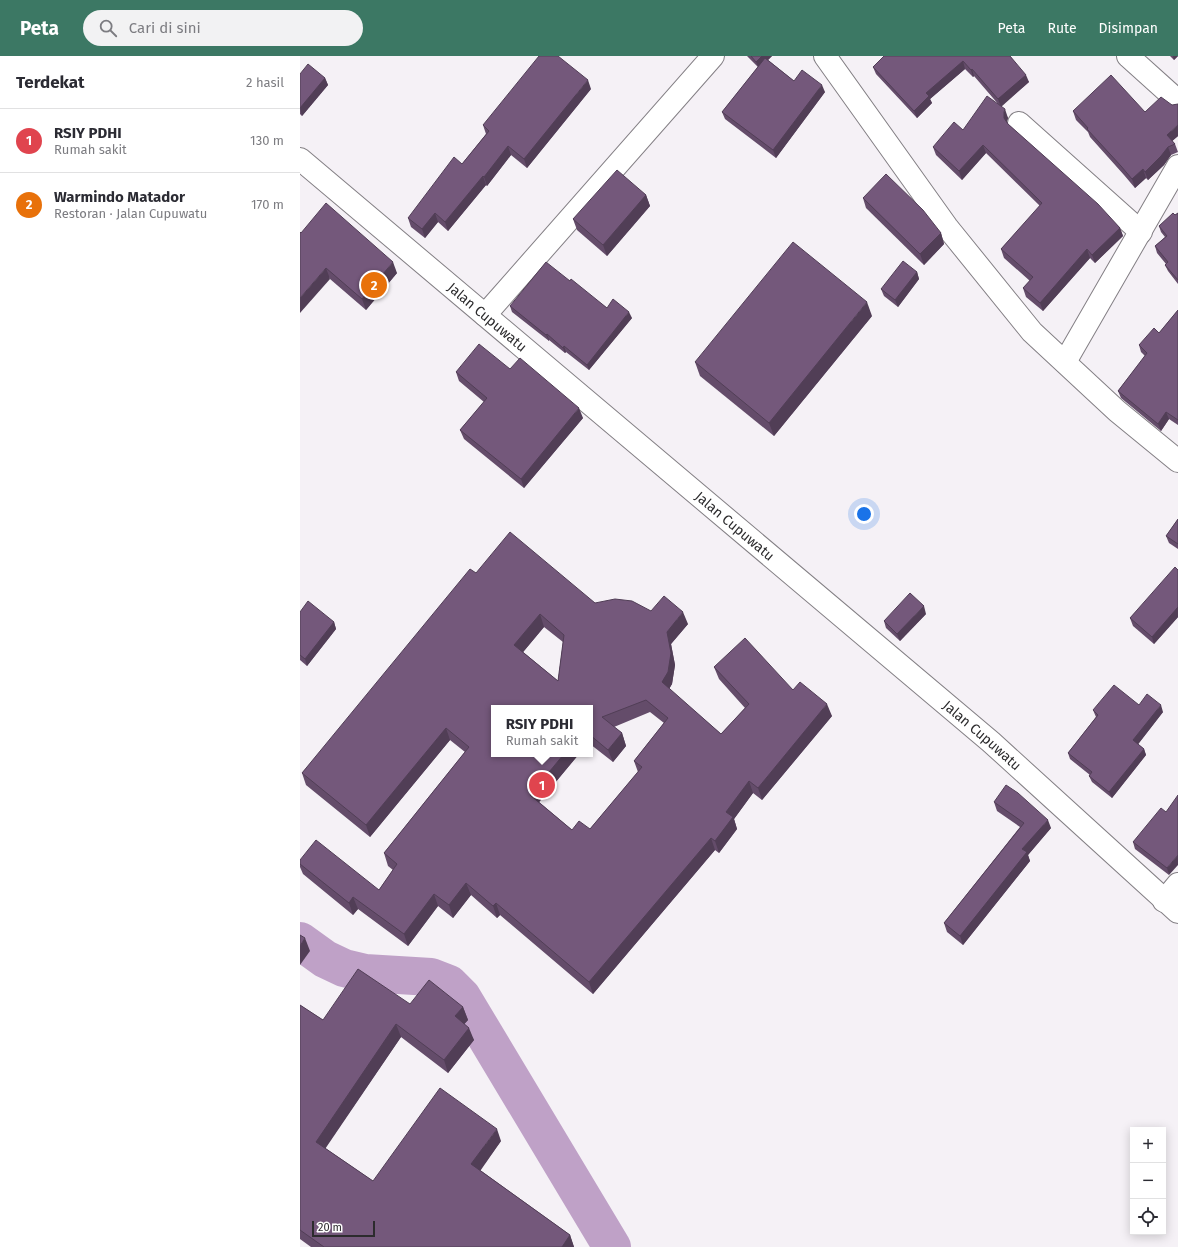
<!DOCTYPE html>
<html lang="id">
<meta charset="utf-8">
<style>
body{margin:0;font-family:"Fira Sans",sans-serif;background:#f2f2f3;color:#2b2b33}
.controls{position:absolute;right:12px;bottom:12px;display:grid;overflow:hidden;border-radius:0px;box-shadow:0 2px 10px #0003}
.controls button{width:36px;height:36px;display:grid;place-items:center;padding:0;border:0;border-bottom:1px solid #e1e1e2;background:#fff;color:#2b2b33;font:20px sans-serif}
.scale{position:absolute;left:12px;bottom:10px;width:63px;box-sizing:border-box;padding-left:4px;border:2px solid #2c2b2d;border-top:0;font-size:11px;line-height:14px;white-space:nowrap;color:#2c2b2d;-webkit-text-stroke:3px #fff;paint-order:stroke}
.you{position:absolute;left:564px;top:458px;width:14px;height:14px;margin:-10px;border:3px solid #fff;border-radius:50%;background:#1a73e8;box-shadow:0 0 0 6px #1a73e833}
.badge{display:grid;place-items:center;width:26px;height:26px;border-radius:50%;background:#3c7864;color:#fff;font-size:13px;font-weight:700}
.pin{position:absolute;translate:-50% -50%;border:2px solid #fff;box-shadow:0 1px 4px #0006}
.popup{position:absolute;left:191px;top:649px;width:102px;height:52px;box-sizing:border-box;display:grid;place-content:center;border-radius:0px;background:#fff;filter:drop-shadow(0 1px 3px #0005);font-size:13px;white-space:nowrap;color:#7c7c81}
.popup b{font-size:15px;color:#2b2b33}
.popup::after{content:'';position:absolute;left:50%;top:100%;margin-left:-8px;border:8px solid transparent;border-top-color:#fff}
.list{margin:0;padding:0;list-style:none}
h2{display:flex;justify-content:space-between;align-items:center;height:52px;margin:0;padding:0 16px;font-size:17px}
h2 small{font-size:13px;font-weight:400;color:#7c7c81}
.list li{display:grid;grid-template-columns:26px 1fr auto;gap:12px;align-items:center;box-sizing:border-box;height:64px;padding:0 16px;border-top:1px solid #e1e1e2}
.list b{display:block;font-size:15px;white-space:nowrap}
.list p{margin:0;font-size:13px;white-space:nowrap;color:#7c7c81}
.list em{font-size:13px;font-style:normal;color:#7c7c81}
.icon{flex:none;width:22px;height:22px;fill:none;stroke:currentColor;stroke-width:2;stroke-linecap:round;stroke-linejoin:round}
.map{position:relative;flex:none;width:878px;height:1191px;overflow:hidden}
header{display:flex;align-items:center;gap:24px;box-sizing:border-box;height:56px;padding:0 20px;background:#3c7864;color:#fff}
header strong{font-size:19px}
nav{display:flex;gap:22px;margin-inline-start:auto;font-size:14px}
.search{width:280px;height:36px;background:#f2f2f3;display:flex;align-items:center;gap:10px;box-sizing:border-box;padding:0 14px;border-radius:22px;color:#7c7c81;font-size:15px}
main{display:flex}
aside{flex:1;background:#fff}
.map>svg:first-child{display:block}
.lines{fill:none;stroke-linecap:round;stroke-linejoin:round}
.river{stroke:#bfa1c7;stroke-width:38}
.minor-casing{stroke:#837f84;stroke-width:24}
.minor{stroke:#fff;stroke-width:22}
.wall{fill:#644c6a;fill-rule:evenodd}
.shaded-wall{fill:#513e56}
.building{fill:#74587b;stroke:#513e56;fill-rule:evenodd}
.labels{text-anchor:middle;stroke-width:4;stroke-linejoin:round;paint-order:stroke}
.street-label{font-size:14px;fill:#2c2b2d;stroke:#fff}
</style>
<header>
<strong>Peta</strong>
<div class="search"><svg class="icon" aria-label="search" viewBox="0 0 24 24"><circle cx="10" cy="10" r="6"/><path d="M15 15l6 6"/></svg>Cari di sini</div>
<nav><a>Peta</a><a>Rute</a><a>Disimpan</a></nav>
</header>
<main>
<aside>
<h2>Terdekat<small>2 hasil</small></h2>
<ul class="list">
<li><span class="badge" style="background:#e0444e">1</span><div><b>RSIY PDHI</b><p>Rumah sakit</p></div><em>130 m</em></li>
<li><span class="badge" style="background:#e8710a">2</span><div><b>Warmindo Matador</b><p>Restoran · Jalan Cupuwatu</p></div><em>170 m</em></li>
</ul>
</aside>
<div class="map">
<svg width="878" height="1191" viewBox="0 0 878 1191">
<rect width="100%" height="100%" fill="#f5f1f6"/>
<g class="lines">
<path class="river" d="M0,885L25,903L44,912L65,917L131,921L149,928L162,941L312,1191"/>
<defs>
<g id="minor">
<path d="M525,0L647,171L732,276L817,355L878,405"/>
<path d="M828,0L878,45"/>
<path d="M719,67L841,176"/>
<path id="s1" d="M0,103L691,686L878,856"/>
<path d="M185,259L413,0"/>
<path d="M765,306L878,110"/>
<path d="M864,845L878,828"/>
</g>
</defs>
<use href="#minor" class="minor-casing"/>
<use href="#minor" class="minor"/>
</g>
<g class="wall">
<path d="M447,0H472L468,4L494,25L525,36L476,102L425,63L422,56L458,11Z"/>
<path d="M710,0L729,26L701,50L708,62L707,65L708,68L820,172L823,180L795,207L790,202L743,255L726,241L723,232L730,225L704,202L701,193L740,150L686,97L662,124L636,99L633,91L663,74L699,49L674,20L673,21L665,13L630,43L632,47L617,62L576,18L573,11Z"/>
<path d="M870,0H878L874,4Z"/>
<path d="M0,18L25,22L28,29L2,60L0,58Z"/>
<path d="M291,33L227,112L211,99L187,130L186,129L148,175L138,166L125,182L111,171L108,162L162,108L186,78L183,69Z"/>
<path d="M773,55L845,56L878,80L872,85L875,88L878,96L871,99L864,109L848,124L846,122L835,132L824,119L790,81L788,76L776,64Z"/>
<path d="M346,139L350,150L307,200L277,174L273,163Z"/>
<path d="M563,142L641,177L644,188L624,209L566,152Z"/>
<path d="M878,157V228L868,215L865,209L866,208L857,197L855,190L865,181L861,176L859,170Z"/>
<path d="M0,176L97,217L66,254L30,223Z"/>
<path d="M617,216L619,223L598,251L584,240L581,233Z"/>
<path d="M270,225L307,252L332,262L289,314L266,296L265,297L249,284V285L212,256L210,250Z"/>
<path d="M878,254V369L869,363L861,375L821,342L818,335L845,300L841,296L839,289L859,277Z"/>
<path d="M572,260L474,380L400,320L395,306Z"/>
<path d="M210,313L283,362L224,432L164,383L160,374L184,346L159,325L156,316Z"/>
<path d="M878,463V493L869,487L866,480Z"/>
<path d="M878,514V561L854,588L833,570L830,562Z"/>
<path d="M176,517L295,547L351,555L388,568L371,588L375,609L372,628L369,633L421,678L445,652L419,623L414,611L493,634L532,660L462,744L453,737L434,763L437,773L419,797L415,794L293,938L200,859L197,862L171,839L153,862L138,850L108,890L58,853L53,859L3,818L0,811V804L79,834L93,814L88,810L84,797L165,696L150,684L70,781L6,729L2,717ZM244,571L263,586L258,625L223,596ZM290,652V688L313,706L326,690L322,677L314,671L350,656L364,667L334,705L338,716L290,773L272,774L239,746L279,698H194Z"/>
<path d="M0,556L34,566L36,573L7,610L0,604Z"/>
<path d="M626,558L600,585L586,572L584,565Z"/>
<path d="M839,649L863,656L838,688L844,693L846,699L812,742L792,726L789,720L790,719L770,703L768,697L796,661L793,654Z"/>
<path d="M694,746L751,772L728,799L730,805L663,889L647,876L644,867L720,771L697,755Z"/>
<path d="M866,756L869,819L835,793L833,786Z"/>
<path d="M110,948L163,951L168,964L164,968L174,984L148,1017L101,981L25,1092L73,1125L201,1085L180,1114L270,1179L274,1191H11L0,1183V949L23,964Z"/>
</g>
<g class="shaded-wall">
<path d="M462,0H472L459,13L456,6Z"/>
<path d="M873,0H878L874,4Z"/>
<path d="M663,5L665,13L630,43L632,47L617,62L614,55L626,37Z"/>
<path d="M672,13L674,20L673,21L671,14Z"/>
<path d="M726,19L729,26L701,51L698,43Z"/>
<path d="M25,22L28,29L2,60L0,52Z"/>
<path d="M288,24L291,33L227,112L224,103Z"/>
<path d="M522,29L525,36L476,102L473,94Z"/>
<path d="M705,53L708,62L707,65V71L704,62V56Z"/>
<path d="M878,69V80L870,87L867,79Z"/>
<path d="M683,89L686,97L662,124L659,115Z"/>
<path d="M208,90L211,99L187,130L184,121Z"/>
<path d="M868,91L871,99L864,109L848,124L845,116Z"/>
<path d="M843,113L846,122L835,132L832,123Z"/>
<path d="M183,120L186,129L148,175L145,166Z"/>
<path d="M346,139L350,150L307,200L303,189Z"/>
<path d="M135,157L138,166L125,182L122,173Z"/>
<path d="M820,172L823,180L795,207L792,199Z"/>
<path d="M641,177L644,188L624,209L620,198Z"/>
<path d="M787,193L790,202L743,255L740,247Z"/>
<path d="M93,206L97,217L66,254L62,243Z"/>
<path d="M26,212L30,223L0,257V242Z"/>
<path d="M617,216L619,223L598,251L595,244Z"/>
<path d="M567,246L572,260L474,380L469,367Z"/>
<path d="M329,256L332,262L289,314L287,309Z"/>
<path d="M247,278L249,284V285L246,279Z"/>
<path d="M264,290L266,296L265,297L263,292Z"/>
<path d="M279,352L283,362L224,432L221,423Z"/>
<path d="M866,356L869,363L861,375L858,368Z"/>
<path d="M624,550L626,558L600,585L597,578Z"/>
<path d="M878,551V561L854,588L852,581Z"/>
<path d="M383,556L388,568L371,588L375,609L372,628L366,638L362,626L367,576Z"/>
<path d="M240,558L244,571L219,601L214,589Z"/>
<path d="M34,566L36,573L7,610L5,603Z"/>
<path d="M527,648L532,660L462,744L458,732Z"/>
<path d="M861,649L863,656L836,691L833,684Z"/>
<path d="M146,672L150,684L70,781L66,769Z"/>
<path d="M322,677L326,690L313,706L308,694Z"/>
<path d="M844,693L846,699L812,742L809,736Z"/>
<path d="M264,698H279L235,751L230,739Z"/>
<path d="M449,725L453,737L434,763L437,773L419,797L415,785L426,756Z"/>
<path d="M748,764L751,772L728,799L730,805L663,889L660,880L722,793Z"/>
<path d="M411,782L415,794L293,938L289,926Z"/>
<path d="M878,799V809L869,819L867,812Z"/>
<path d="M166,827L171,839L153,862L149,849Z"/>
<path d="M134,838L138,850L108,890L104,878Z"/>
<path d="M53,841L58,853L53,859L49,847Z"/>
<path d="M196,847L200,859L197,862L193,850Z"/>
<path d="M5,882L10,895L0,909V890Z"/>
<path d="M163,951L168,964L160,973L155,960Z"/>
<path d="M96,968L101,981L21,1099L16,1086Z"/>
<path d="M169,972L174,984L148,1017L144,1004Z"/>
<path d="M197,1073L201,1085L176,1121L171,1108Z"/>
<path d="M270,1179L274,1191H262Z"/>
</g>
<g class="building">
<path d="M239,0H258L288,24L224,103L208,90L184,121L183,120L145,166L135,157L122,173L108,162L154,101L162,108L189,75L183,69Z"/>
<path d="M451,0H462L456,6Z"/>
<path d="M584,0H710L726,19L698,43L672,13L671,14L663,5L626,37L629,40L614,55L573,11Z"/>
<path d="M465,2L494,25L502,14L522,29L473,94L422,56Z"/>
<path d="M8,8L25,22L0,52V18Z"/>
<path d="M811,19L845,56L861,41L872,49L878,48V69L867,79L875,88L868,91L861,100L845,116L843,113L832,123L821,110L787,73L788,72L773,55Z"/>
<path d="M687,40L705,53L704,56V62L708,68L798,148L820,172L792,199L787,193L740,247L723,232L733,221L701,193L742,147L683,89L659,115L633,91L654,66L663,74Z"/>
<path d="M317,114L346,139L303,189L273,163Z"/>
<path d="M586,118L623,154L641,177L620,198L563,142Z"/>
<path d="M26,147L93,206L62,243L26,212L0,242V176L1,177Z"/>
<path d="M873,157L875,159L878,157V224L865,209L868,206L855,190L867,180L859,170Z"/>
<path d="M493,186L567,246L469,367L395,306Z"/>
<path d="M603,205L617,216L595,244L581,233Z"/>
<path d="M246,206L270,225L271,223L307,252L313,243L329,256L287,309L264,290L263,292L247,278L246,279L210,250Z"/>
<path d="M878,254V364L866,356L858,368L818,335L847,297L839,289L854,272L859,277Z"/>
<path d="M179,288L210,313L220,302L279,352L221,423L160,374L187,342L156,316Z"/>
<path d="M878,463V488L866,480Z"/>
<path d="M210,476L295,547L315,543L332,545L351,555L364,540L383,556L367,576L371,597L368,616L362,626L421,678L449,648L414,611L445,582L493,634L500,626L527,648L458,732L449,725L426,756L433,761L415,785L411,782L289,926L196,847L193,850L166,827L149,849L134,838L104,878L53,841L49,847L0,808V804L16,784L79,834L97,808L84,797L169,691L146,672L66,769L2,717L170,513L176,517ZM240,558L264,579L258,625L214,589ZM346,644L368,662L334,705L342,711L290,773L279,765L272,774L230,739L264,698H194V652H290V679L308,694L322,677L302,661Z"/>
<path d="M875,511L878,514V551L852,581L830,562Z"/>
<path d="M610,537L624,550L597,578L584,565Z"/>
<path d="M8,545L34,566L5,603L0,599V556Z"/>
<path d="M814,629L839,649L847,638L861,649L833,684L844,693L809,736L789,720L792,716L768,697L798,659L793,654Z"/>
<path d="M706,729L718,737L748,764L722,793L727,796L660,880L644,867L724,767L694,746Z"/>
<path d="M878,739V799L867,812L833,786L861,752L866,756Z"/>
<path d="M0,879L5,882L0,890Z"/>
<path d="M58,913L110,948L129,924L163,951L155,960L169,972L144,1004L96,968L16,1086L73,1125L140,1032L197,1073L171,1108L270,1179L262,1191H24L0,1174V949L23,964Z"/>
</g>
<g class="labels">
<g class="street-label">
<text dy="5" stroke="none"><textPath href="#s1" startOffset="245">Jalan Cupuwatu</textPath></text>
<text dy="5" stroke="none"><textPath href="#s1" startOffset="569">Jalan Cupuwatu</textPath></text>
<text dy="5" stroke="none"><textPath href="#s1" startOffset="893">Jalan Cupuwatu</textPath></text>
</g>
</g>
</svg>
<div class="controls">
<button>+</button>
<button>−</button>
<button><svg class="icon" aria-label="locate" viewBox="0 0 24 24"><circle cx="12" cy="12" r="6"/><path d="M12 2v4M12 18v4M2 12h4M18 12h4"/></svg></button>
</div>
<div class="scale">20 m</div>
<div class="you"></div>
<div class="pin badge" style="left:242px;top:729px;background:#e0444e">1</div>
<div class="popup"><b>RSIY PDHI</b>Rumah sakit</div>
<div class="pin badge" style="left:74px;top:229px;background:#e8710a">2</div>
</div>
</main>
